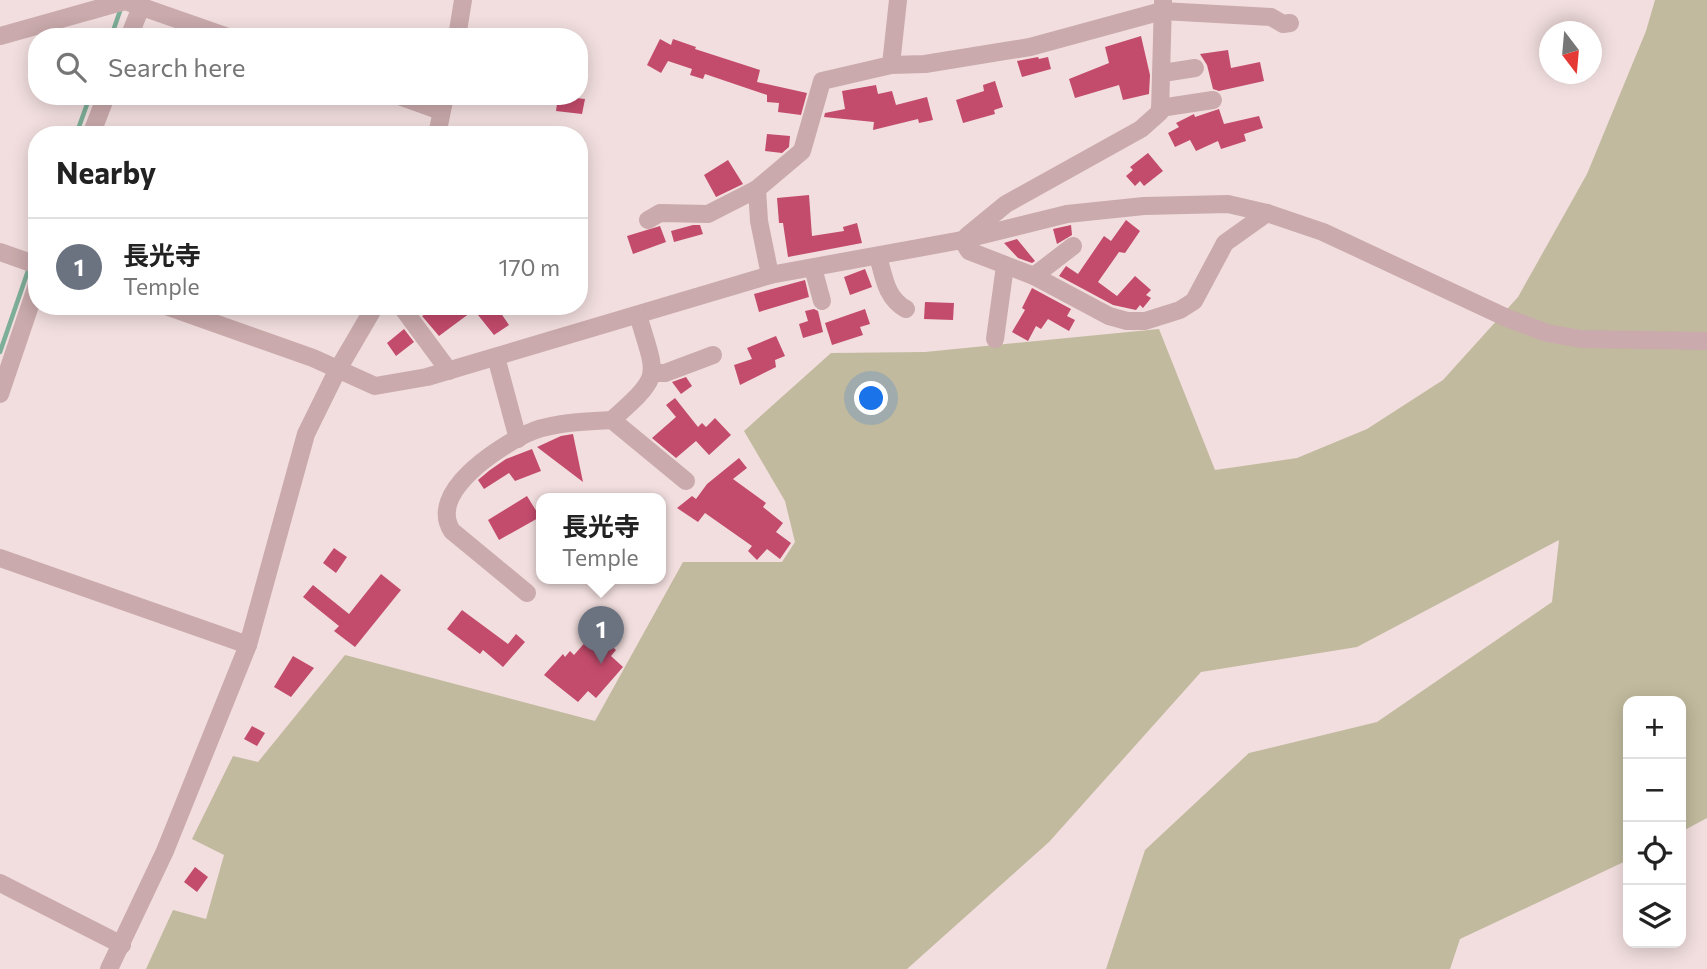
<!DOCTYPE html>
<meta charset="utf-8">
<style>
body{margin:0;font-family:Commissioner,"Noto Sans JP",sans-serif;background:#f2f2f2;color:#222}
.controls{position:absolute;right:21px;bottom:21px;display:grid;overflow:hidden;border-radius:14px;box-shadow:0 4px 18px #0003}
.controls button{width:63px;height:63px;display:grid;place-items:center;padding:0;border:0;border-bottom:2px solid #e0e0e0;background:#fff;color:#222;font:35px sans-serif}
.compass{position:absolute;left:1539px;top:21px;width:63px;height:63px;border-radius:50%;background:#fff;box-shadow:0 4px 18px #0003;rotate:164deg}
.you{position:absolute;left:872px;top:399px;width:24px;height:24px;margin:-18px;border:5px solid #fff;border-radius:50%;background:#1a73e8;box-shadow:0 0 0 10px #1a73e833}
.badge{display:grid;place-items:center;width:46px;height:46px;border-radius:50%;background:#1f583e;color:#fff;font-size:23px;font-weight:700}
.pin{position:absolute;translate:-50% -58px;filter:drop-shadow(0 2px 4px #0008)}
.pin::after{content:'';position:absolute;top:37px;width:24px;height:21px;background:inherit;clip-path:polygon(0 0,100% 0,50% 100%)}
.popup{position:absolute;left:536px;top:493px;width:130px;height:91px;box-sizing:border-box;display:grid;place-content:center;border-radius:14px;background:#fff;filter:drop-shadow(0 2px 5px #0005);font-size:23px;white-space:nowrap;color:#767676}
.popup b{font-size:26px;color:#222}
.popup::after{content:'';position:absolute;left:50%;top:100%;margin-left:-14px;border:14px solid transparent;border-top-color:#fff}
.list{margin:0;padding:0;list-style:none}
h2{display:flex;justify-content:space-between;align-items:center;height:91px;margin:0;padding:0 28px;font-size:30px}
h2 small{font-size:23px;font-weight:400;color:#767676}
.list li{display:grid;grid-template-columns:46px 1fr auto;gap:21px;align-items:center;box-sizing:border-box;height:98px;padding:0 28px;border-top:2px solid #e0e0e0}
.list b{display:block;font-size:26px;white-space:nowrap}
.list p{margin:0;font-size:23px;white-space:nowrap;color:#767676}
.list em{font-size:23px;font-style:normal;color:#767676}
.icon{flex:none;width:38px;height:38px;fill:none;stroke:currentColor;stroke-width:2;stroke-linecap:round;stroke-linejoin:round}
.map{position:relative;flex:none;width:1707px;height:969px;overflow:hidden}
.search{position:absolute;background:#fff;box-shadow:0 4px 18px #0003;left:28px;top:28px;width:560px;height:77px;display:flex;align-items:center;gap:18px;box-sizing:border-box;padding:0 24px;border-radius:28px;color:#767676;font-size:26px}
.panel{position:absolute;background:#fff;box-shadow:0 4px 18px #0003;left:28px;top:126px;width:560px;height:189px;border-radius:28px}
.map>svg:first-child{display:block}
.green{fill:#c1ba9e}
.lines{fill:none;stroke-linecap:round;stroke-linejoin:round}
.stream{stroke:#7dae97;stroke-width:4.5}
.building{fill:#c34b6c}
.minor{stroke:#caaaac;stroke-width:18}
</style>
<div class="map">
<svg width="1707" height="969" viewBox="0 0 1707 969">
<rect width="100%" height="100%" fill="#f2dede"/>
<path class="green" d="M1655,0H1707V818L1681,832V701H1628V860L1460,939L1450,969H1106L1145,850L1249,753L1377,722L1552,602L1559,540L1357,647L1201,672L1049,842L907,969H146L173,910L206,919L224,855L192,839L233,756L258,762L345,655L595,721L683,562H782L795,542L785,501L744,431L831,353L925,352L1159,329L1215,470L1297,458L1367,429L1443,380L1518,297L1587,174L1646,31Z"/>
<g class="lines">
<g class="stream">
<path d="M111,37L121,8"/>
<path d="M76,135L90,96"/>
<path d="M32,260L37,247"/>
<path d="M0,352L29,268"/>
</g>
</g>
<g class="building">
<path d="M1141,36L1150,75L1149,94L1123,100L1119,85L1075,98L1069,79L1109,63L1105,47Z"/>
<path d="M660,39L671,45L673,39L696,47L695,49L760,70L757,82L807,93L801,115L778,112L779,103L767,102V95L705,74L703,79L690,75L692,69L668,61L661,73L647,65Z"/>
<path d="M1228,50L1231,68L1260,62L1264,81L1219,91L1213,89L1207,65L1200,54Z"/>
<path d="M1038,57L1039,59L1048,57L1051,69L1022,77L1017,61Z"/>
<path d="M995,81L1003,107L994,110L995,114L963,123L956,100L984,91L983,85Z"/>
<path d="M876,85L878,94L892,91L896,105L927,97L933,120L919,123L918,119L873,130L874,122L824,117L825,113L845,109L842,91Z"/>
<path d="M558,96L585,99L582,114L556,111Z"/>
<path d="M1219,109L1224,124L1259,116L1263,128L1244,134L1246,141L1221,149L1218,141L1196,151L1190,140L1175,147L1168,133L1179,127L1176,123L1194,114L1195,117Z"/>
<path d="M767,134L790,136L789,147L782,153L765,151Z"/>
<path d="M1148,153L1163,171L1144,186L1140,181L1135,186L1126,176L1133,170L1130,167Z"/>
<path d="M728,160L743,184L716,197L704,175Z"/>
<path d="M809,195L812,236L844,231L843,227L857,223L862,243L788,257L783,223H779L777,198Z"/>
<path d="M1126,220L1140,231L1125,253L1119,252L1098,282L1117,296L1135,276L1151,290L1146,295L1151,298L1143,308L1140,305L1136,310L1113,305L1059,276L1066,266L1078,274L1104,236L1111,241Z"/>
<path d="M693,225H700L703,234L674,242L671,231Z"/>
<path d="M1071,225L1072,235L1057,244L1053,229Z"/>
<path d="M660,226L666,242L633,254L627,236Z"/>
<path d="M1017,239L1035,261L1032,263L1018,258L1004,243Z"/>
<path d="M865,269L872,287L850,295L844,277Z"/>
<path d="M805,280L809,297L759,312L754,294Z"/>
<path d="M1032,288L1071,309L1067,316L1075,320L1069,331L1048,319L1041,329L1036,326L1028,341L1012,332L1025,310L1022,308Z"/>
<path d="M925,302L954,303L953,320L924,319Z"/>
<path d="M440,306H496L509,325L494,335L474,310L439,336L422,316Z"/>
<path d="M814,309L818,311L823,332L803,338L799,324L808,321L805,311Z"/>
<path d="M865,309L870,324L860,327L863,335L832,345L825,323Z"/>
<path d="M404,329L414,342L396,356L387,343Z"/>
<path d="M776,336L785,356L775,360L776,367L740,385L734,365L752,359L747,348Z"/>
<path d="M686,377L692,386L681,394L672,382Z"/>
<path d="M675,398L698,427L702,423L706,427L715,418L731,435L709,455L696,441L676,458L652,438L676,417L666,405Z"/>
<path d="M573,434L583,482L537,447L561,436Z"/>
<path d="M532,449L541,471L515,481L509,473L484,489L478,480L490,470L506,459Z"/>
<path d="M739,458L747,468L733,479L766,503L763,507L783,523L776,532L791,543L780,559L767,549L757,560L748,551L752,546L705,513L698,522L677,508L692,496L696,499L707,484Z"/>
<path d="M527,496L540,517L499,540L488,520Z"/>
<path d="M334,548L347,557L336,573L323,563Z"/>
<path d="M381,574L401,590L355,647L334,631L339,626L303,597L313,585L349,614Z"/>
<path d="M462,610L508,644L516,634L525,642L503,667L483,650L480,654L447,629Z"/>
<path d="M595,631L616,650L611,656L623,667L596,698L588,691L578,702L544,675L563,654L565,657L570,651L574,655Z"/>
<path d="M293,656L314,668L291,697L274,687Z"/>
<path d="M252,726L265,733L257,746L244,739Z"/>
<path d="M195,867L208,877L197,892L184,882Z"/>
</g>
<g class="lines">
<g class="minor">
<path d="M0,36L125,1L228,37"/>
<path d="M129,37L141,7"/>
<path d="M457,37L463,0"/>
<path d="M891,65L898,0"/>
<path d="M1163,73L1195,68"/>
<path d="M399,96L441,111"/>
<path d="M1160,108L1213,100"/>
<path d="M91,135L106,96"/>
<path d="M437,135L445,96"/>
<path d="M648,220L660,213L708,214L757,189"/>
<path d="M967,236L1006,204L1141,129L1160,112L1163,2"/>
<path d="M962,240L969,251L1034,276L1109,316L1127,321H1145L1180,310L1194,301L1225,243L1267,213"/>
<path d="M0,252L37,265"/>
<path d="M878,256C884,277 886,298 906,309"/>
<path d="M813,268L822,301"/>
<path d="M770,275L759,221L757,189L802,151L822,81L891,65L925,64L1030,47L1162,11L1271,17L1283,24L1290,23"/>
<path d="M1034,276L1073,246"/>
<path d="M166,306L313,358L375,386L427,377L770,275L962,240L1067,214L1144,206L1228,204L1267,213L1323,232L1507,318L1547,333L1581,339L1707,341"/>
<path d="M401,306L449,371"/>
<path d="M638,315C657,379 663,374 612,420L686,481"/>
<path d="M995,339L1005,266"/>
<path d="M496,357L518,439"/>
<path d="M652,373H665L713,355"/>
<path d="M0,394L37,285"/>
<path d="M0,558L248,645"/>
<path d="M527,593L452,531C427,493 497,448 526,434C551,422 584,422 612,420"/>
<path d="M0,883L122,945"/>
<path d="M109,969L165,851L248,645L306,434L337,371L375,306"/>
</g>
</g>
</svg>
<div class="controls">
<button>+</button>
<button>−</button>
<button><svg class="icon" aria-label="locate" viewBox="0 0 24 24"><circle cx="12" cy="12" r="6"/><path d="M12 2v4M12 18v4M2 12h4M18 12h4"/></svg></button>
<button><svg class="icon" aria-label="layers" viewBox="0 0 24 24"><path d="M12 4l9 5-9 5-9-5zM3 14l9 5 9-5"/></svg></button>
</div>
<svg class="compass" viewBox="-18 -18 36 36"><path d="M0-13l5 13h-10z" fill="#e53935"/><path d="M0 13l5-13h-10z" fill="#767676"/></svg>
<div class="you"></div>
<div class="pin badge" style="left:601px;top:664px;background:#6b7280">1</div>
<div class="popup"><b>長光寺</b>Temple</div>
<div class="search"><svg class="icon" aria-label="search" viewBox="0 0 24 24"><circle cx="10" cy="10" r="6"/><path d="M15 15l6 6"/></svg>Search here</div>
<section class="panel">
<h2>Nearby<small></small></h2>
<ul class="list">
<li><span class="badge" style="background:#6b7280">1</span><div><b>長光寺</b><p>Temple</p></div><em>170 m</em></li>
</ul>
</section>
</div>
